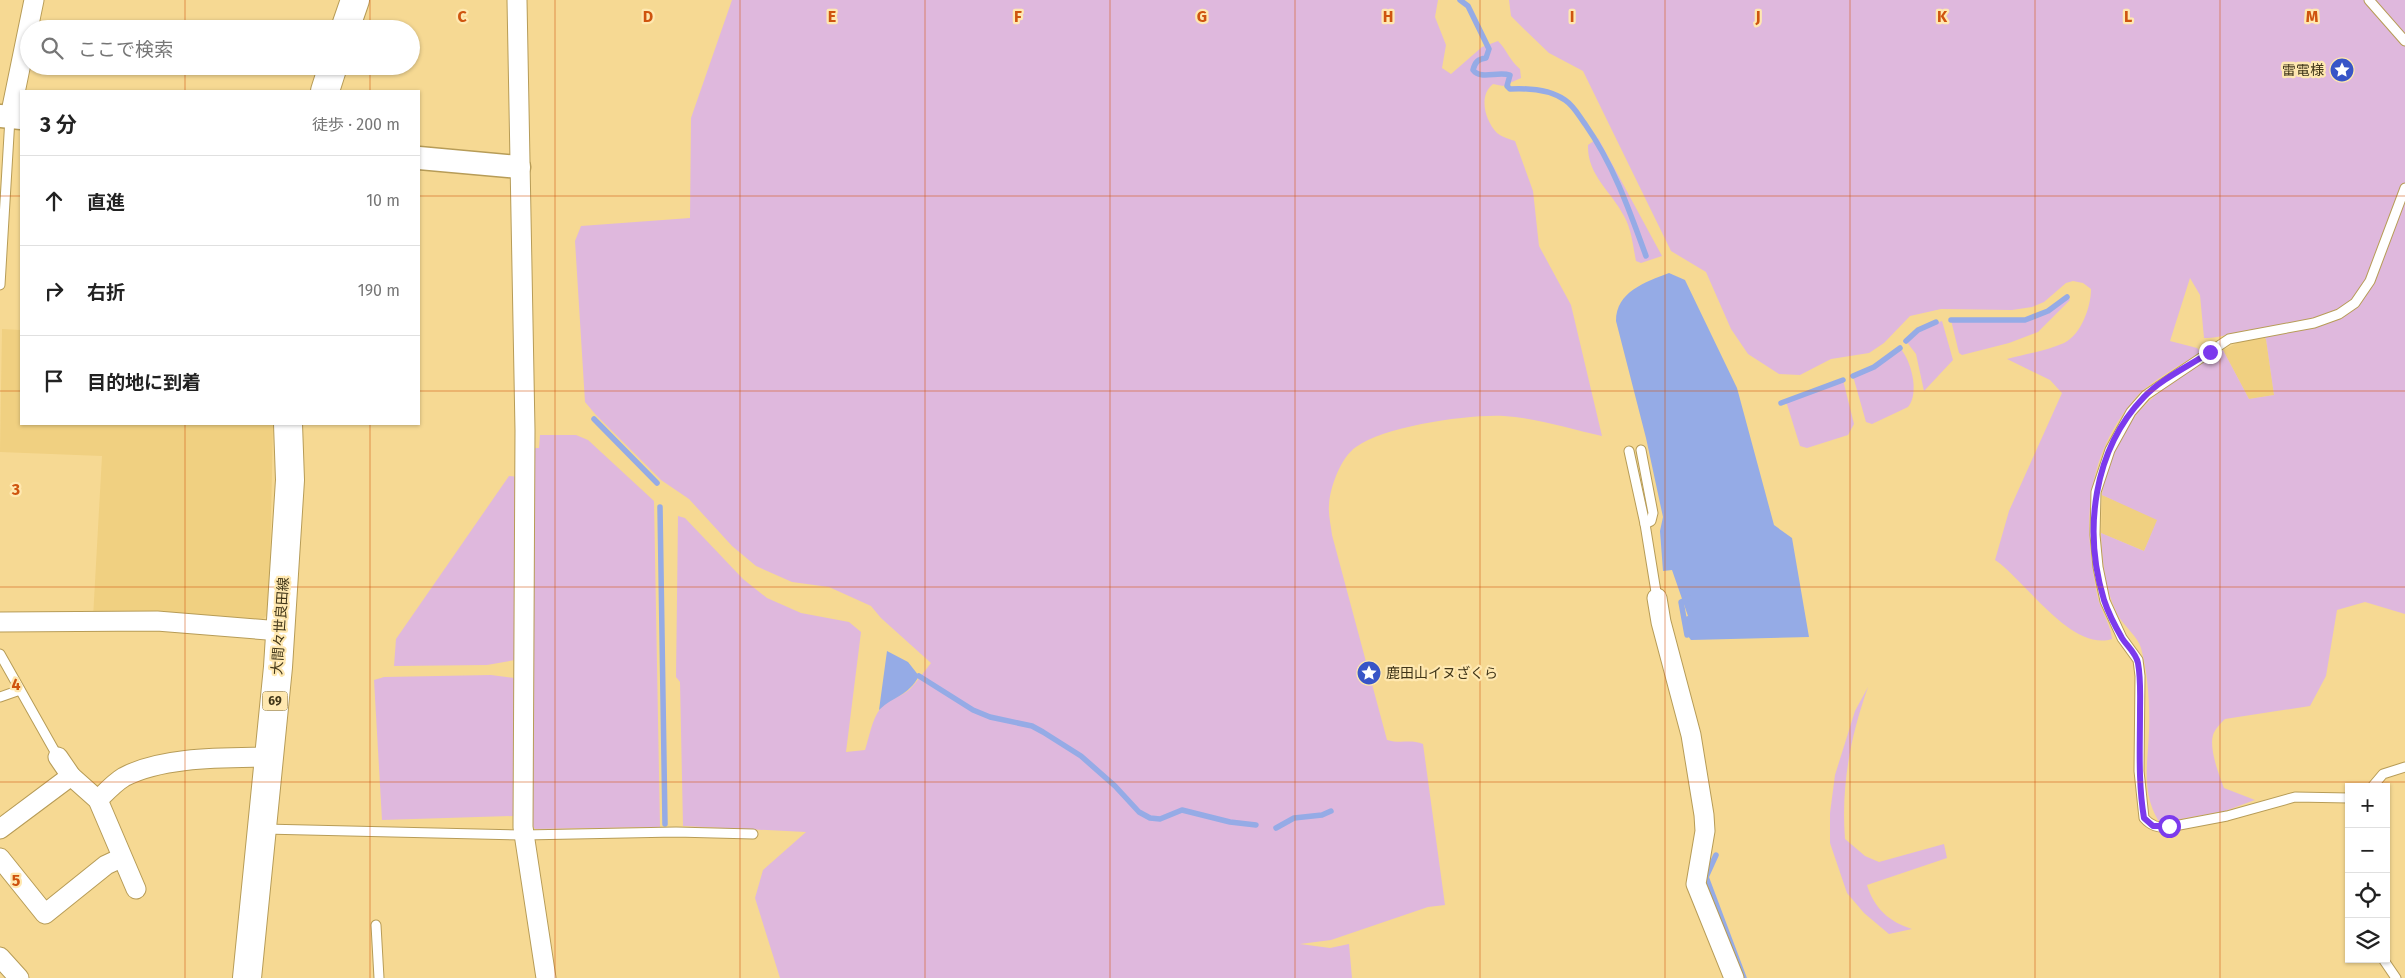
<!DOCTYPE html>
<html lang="ja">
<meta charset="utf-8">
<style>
body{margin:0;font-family:"Fira Sans","Noto Sans JP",sans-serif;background:#f2f2f2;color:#222}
.controls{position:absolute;right:15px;bottom:15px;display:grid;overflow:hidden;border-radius:0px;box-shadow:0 1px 4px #0004}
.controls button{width:45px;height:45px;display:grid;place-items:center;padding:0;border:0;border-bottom:1px solid #e0e0e0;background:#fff;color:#222;font:25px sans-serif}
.stop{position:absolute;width:15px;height:15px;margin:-11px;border:4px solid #7c3aed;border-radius:50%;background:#fff}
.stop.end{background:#7c3aed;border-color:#fff;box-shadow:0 1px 5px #0008}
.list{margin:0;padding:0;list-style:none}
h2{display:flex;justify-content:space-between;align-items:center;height:65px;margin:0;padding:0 20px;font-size:21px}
h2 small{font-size:16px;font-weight:400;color:#767676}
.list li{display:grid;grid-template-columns:32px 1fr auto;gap:15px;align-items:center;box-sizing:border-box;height:90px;padding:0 20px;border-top:1px solid #e0e0e0}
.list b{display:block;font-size:19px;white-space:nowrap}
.list em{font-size:16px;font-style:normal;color:#767676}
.icon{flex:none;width:28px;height:28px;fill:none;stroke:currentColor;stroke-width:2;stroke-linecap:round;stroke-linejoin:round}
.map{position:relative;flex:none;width:2405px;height:978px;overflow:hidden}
.search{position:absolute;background:#fff;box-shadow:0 1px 4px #0004;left:20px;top:20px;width:400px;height:55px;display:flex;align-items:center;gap:12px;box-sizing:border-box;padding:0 18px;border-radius:28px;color:#767676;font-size:19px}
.panel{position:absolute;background:#fff;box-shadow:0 1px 4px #0004;left:20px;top:90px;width:400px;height:335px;border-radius:0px}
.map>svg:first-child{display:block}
.built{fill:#f0d081}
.green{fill:#dfb8dd}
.water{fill:#95abe6}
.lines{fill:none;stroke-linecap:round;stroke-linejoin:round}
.stream{stroke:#95abe6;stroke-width:5.5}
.service-casing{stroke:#b79c57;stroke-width:11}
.minor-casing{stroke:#b79c57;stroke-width:21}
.tertiary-casing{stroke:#b79c57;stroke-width:25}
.primary-casing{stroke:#b79c57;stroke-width:30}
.service{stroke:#fff;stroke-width:9}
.minor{stroke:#fff;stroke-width:19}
.tertiary{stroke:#fff;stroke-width:22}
.primary{stroke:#fff;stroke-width:28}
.route{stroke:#7c3aed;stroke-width:6}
.grid{fill:none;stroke:#cf540e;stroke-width:1;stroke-opacity:0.55}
.labels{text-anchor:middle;stroke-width:4.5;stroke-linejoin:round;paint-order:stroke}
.shield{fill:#ffe8b0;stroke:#796b46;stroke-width:1}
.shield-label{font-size:12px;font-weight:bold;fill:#403518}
.poi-label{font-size:14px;fill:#403518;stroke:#ffe8b0;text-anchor:end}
.street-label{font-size:14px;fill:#403518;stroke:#ffe8b0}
.grid-label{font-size:16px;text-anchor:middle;font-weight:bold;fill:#cf540e;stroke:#ffe8b0;stroke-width:4.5;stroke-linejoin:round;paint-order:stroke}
</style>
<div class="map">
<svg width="2405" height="978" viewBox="0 0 2405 978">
<rect width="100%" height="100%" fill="#f6d993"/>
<g class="built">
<path d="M2,329L21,330V424H273L269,613L259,623L93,618L102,456L0,452Z"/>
<path d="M2263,336L2266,339L2274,395L2249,399L2223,350L2237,343Z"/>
<path d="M2102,495L2158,519L2144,551L2101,533Z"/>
</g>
<g class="green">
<path d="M732,0H1438L1435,17L1446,45L1442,68L1451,74L1482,47L1498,41C1507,50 1510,61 1520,69L1521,78L1503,86L1493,84C1478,96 1485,120 1497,133C1502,137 1509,139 1515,141L1533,191L1539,246L1571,305L1602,436C1570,429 1537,418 1504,416C1469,414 1385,426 1356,447C1341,457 1330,487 1329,505C1328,514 1331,525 1332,535L1387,740C1400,744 1411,739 1423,744L1445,905L1428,907L1331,940L1300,944L1330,948L1349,944L1352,978H780L755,898L763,870L806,832L683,826L680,682L676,677L678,516L685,518L743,579L767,598L801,613L849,622L861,632L846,752L865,750C869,738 872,719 880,709C887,700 900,697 909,690C912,688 928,667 931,663L881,618L871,606L829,587L792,582L756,566L732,546L689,499L661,480L596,415L585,402L575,241L581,226L690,218L691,118Z"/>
<path d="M1509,0H2405V614L2365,602L2337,610L2326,676L2310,706L2225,719C2221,723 2215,729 2213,735C2209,749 2219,775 2224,788L2255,800L2225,811L2164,822L2158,820C2141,791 2148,762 2149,731C2150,704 2148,674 2141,648C2138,637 2125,627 2119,617C2105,592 2102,561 2101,533L2144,551L2157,520L2102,495C2107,462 2123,426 2147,403C2167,383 2199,366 2223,350L2249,399L2274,395L2266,339L2253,329C2239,331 2217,339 2204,338L2200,295L2190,278L2170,341L2197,348L2201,352C2185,362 2149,383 2138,395C2091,448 2082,510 2094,577C2096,587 2097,598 2101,607C2105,618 2111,627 2112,639C2071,652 2025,580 1995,560L2009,511L2062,393L2050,380L2007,359C2025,354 2046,351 2064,343C2081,335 2091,307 2091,289L2083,283L2073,281L2066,283L2044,302L2032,307L2012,310L1941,309L1910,316L1884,343L1869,353L1831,359L1800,375L1779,374L1748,354L1731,329L1706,272L1671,251L1583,71L1549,53L1523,28L1511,16Z"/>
<path d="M1598,138L1662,256L1641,263L1636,261C1633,247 1632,230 1624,216C1611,191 1587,175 1588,145Z"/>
<path d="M2067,297L2070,300L2038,332L2009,343L1962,355L1959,353L1951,320H2025L2048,311Z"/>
<path d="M1942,321L1953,360L1924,391L1916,354L1906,341L1918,330Z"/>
<path d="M1900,348C1911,360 1920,393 1908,407L1872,424L1866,422L1853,376L1874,367Z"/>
<path d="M1843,380L1854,424L1848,435L1807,448L1800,446L1786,401Z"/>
<path d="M540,435H576L588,440L654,501L660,827L535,829L531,824L530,448H539Z"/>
<path d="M509,476L520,477L515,660L487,665L394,666L396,639Z"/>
<path d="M491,675L515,678L514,816L382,820L374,680L384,677Z"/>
<path d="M1868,687C1850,738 1841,786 1845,839L1865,856L1879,862L1944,844L1947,858L1867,885C1874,908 1889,922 1912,929L1889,934L1864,913L1847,893L1830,843V813L1835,775L1855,711Z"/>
</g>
<g class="water">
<path d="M1669,273L1685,280L1737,388L1774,525L1792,538L1809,637L1691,640L1687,635L1685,617L1688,616L1672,570L1663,571L1660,531L1663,517L1646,438L1616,321C1616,292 1645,282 1669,273Z"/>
<path d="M887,651L908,662L919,676C907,697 895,695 879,710Z"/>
</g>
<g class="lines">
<g class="stream">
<path d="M1460,0L1468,6L1489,49L1486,58C1478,59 1475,62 1473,70C1480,80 1498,71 1510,75L1507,86L1510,89C1529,88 1549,89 1565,100C1574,106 1579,116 1585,124C1613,164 1629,209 1646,256"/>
<path d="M1951,320H2025L2048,311L2067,297"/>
<path d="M1906,341L1918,330L1936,322"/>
<path d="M1853,376L1874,367L1900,348"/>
<path d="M1781,403L1843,380"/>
<path d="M594,419L657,483"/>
<path d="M660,507L665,824"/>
<path d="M1687,635L1681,602L1690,598"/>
<path d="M919,676L973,710L990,717L1032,726L1043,732L1081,756L1115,786L1139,812L1150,818L1160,819L1182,810L1230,822L1256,825"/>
<path d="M1276,828L1294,818L1322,815L1331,811"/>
<path d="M1716,855L1706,877L1744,978"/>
</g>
<defs>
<g id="service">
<path d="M2369,0L2405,41"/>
<path d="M0,285L10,118"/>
<path d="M1641,450L1653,513L1651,521L1645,524"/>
<path d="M1629,451L1645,524L1657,598"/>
<path d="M0,654L58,757"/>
<path d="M0,697L20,690"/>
<path d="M2372,787L2383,774L2405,767"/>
<path d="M2349,798L2295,797L2227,816L2169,827C2158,828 2151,826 2144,818L2139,771L2140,676L2138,660L2122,638L2105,601L2098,567L2095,535L2096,492L2110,450L2131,412L2146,395L2229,339L2314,323L2339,314L2355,303L2370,281L2405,188"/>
<path d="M264,829L524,835L676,832L753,834"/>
<path d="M376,925L379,978"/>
<path d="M2383,959L2396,978"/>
</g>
<g id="minor">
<path d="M517,0L525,430L523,827L546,978"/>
<path d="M10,117L34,0"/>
<path d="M1657,598L1661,622L1691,735L1704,815L1705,831L1696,884L1734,978"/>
<path d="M0,622L157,621L280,631"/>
<path d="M58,757L71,776L98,800L136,889"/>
<path d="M98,800C106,792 114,783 124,777C163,756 226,758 270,757"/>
<path d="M0,829L71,776"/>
<path d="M0,858L45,914L106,865L121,858"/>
<path d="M0,957L19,978"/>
</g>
<g id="tertiary">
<path d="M0,116L21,118"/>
<path d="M419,158L519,167"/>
</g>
<g id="primary">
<path d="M345,29L355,0"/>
<path d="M325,91L333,66"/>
<path d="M247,978L278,667L290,480L288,424"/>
</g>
</defs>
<use href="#service" class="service-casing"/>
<use href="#minor" class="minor-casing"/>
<use href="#tertiary" class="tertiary-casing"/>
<use href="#primary" class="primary-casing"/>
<use href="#service" class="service"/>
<use href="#minor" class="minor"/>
<use href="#tertiary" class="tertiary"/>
<use href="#primary" class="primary"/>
</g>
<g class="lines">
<path class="route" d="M2169,826H2153L2144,818C2138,782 2140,748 2140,712C2140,695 2141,679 2138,663C2136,653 2127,646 2122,638C2115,626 2108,612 2104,600C2083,531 2093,450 2144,397C2161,379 2189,366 2210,352"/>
</g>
<path class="grid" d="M185,0V29M370,0V29M555,0V978M740,0V978M925,0V978M1110,0V978M1295,0V978M1480,0V978M1665,0V978M1850,0V978M2035,0V978M2220,0V978M185,66V91M370,66V91M0,196H21M419,196H2405M0,391H21M419,391H2405M185,424V978M370,424V978M0,587H2405M0,782H2405"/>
<defs>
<symbol id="sight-disc" viewBox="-11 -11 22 22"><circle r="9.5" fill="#3855c7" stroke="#ffe8b0"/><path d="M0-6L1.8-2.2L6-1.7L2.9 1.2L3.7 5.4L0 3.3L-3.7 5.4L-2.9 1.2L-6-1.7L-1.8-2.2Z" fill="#fff"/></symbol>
</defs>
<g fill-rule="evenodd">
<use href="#sight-disc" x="2328" y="56" width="28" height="28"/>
<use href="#sight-disc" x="1355" y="659" width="28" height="28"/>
</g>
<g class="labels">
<rect class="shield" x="262.5" y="691.5" width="25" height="19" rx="4"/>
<g class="shield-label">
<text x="275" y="705">69</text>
</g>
<g class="poi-label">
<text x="2324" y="75">雷電様</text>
<text x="1386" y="678" text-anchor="start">鹿田山イヌざくら</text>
</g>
<g class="street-label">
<text transform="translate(280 626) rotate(-86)" y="5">大間々世良田線</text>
</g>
</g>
<g class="grid-label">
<text x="462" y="22">C</text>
<text x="648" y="22">D</text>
<text x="832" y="22">E</text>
<text x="1018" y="22">F</text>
<text x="1202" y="22">G</text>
<text x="1388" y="22">H</text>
<text x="1572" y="22">I</text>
<text x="1758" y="22">J</text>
<text x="1942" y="22">K</text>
<text x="2128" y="22">L</text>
<text x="2312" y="22">M</text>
<text x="16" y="495">3</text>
<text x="16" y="690">4</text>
<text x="16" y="886">5</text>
</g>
</svg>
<div class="controls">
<button>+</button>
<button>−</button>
<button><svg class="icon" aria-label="locate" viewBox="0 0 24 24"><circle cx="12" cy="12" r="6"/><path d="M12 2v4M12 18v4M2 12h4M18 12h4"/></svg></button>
<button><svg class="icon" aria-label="layers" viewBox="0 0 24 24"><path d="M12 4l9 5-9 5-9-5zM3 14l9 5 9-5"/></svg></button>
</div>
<div class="stop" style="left:2169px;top:826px"></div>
<div class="stop end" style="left:2210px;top:352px"></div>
<div class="search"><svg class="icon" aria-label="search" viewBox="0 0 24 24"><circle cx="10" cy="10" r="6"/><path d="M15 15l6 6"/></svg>ここで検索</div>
<section class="panel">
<h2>3 分<small>徒歩 · 200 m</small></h2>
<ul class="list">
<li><svg class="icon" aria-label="ahead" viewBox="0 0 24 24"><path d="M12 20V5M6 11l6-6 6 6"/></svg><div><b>直進</b></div><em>10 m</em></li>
<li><svg class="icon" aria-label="right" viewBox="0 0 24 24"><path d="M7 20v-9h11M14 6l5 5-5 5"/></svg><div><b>右折</b></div><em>190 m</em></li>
<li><svg class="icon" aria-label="arrive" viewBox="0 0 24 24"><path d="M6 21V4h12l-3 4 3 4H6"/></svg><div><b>目的地に到着</b></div></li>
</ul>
</section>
</div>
